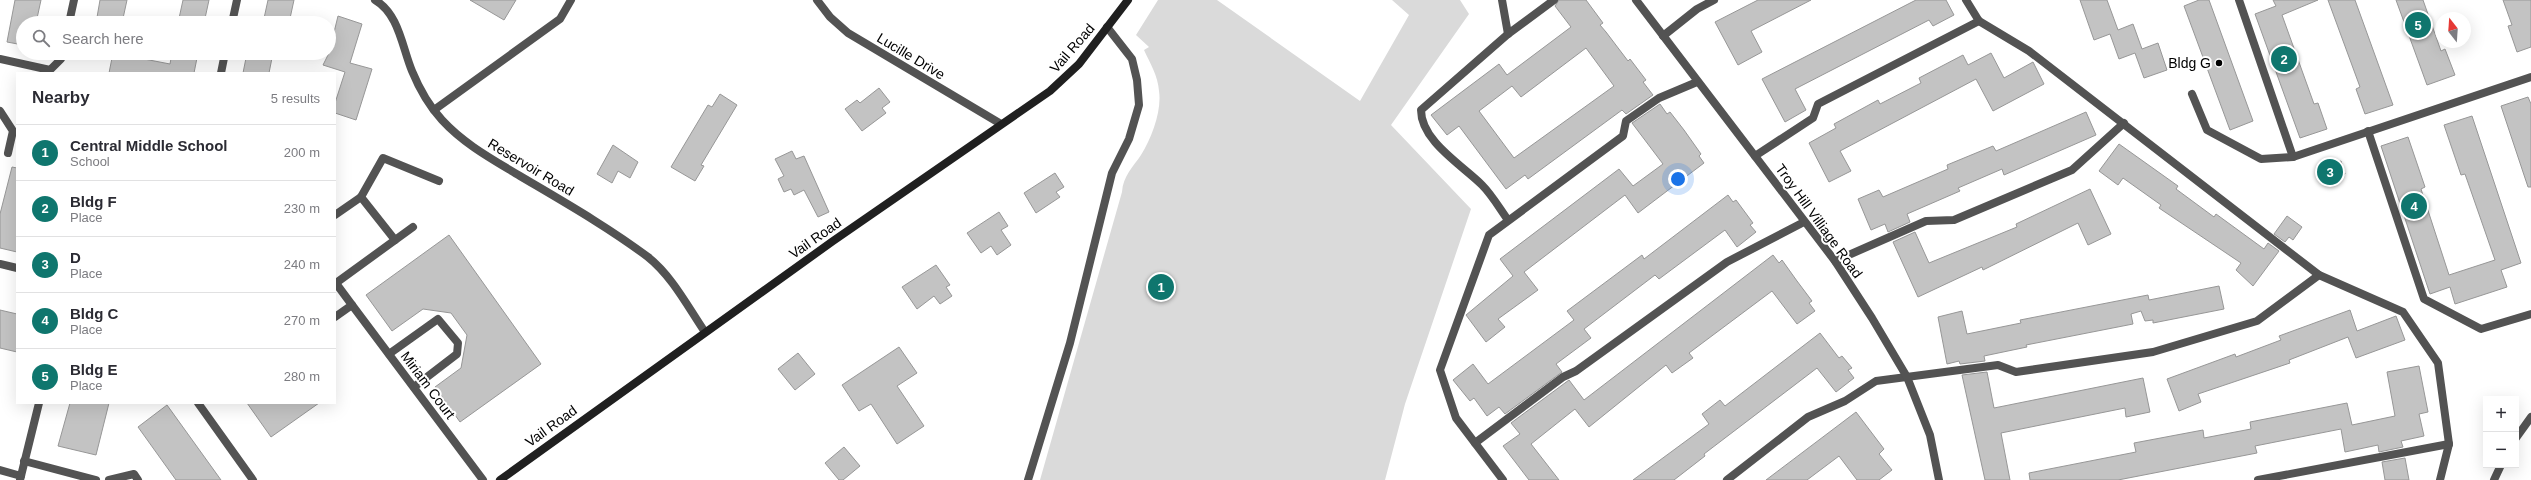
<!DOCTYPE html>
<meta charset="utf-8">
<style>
body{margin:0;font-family:Helvetica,sans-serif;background:#f2f2f3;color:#2b2b33}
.controls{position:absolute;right:12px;bottom:12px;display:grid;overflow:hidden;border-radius:0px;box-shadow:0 4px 16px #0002}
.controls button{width:36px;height:36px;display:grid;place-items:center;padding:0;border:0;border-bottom:1px solid #e1e1e2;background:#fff;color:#2b2b33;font:20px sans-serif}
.compass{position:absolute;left:2435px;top:12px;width:36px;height:36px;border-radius:50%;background:#fff;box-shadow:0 4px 16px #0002;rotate:343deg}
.you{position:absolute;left:1678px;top:179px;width:14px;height:14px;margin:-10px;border:3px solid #fff;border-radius:50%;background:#1a73e8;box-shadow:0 0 0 6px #1a73e833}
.badge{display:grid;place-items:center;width:26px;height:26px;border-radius:50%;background:#0f766e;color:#fff;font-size:13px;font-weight:700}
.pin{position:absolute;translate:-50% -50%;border:2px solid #fff;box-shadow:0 1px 4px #0006}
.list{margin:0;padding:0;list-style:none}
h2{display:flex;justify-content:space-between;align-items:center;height:52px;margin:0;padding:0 16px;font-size:17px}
h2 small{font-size:13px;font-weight:400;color:#7c7c81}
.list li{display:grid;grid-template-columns:26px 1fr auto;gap:12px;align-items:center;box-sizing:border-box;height:56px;padding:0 16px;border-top:1px solid #e1e1e2}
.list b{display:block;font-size:15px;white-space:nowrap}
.list p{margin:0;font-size:13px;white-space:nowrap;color:#7c7c81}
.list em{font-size:13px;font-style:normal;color:#7c7c81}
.icon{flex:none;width:22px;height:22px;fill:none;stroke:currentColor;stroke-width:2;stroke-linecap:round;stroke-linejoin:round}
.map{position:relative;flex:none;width:2531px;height:480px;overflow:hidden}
.search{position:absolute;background:#fff;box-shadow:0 4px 16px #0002;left:16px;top:16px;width:320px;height:44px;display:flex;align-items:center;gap:10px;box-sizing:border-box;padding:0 14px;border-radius:22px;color:#7c7c81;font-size:15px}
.panel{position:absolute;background:#fff;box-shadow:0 4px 16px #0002;left:16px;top:72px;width:320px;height:332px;border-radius:0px}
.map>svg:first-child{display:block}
.green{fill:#dadada}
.building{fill:#c3c3c3;stroke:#979797;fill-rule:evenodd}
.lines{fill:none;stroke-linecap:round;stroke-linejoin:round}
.lane{stroke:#535353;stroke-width:8}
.street{stroke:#535353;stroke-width:8}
.secondary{stroke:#202020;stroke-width:8}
.poi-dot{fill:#000;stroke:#fff;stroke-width:1.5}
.labels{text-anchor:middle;stroke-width:4;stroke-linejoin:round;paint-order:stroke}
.street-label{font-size:14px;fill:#000;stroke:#fff}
.poi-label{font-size:14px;fill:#000;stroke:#fff;text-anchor:end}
</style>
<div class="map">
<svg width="2531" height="480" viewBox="0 0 2531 480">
<rect width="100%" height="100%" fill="#fff"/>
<path class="green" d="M1158,0H1217L1360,101L1409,15L1392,0H1460L1469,14L1391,125L1471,209L1405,404L1385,480H1040L1122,192C1123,176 1133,167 1141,155C1152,138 1162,110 1159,91C1158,76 1150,63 1144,50L1149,47L1136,35Z"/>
<g class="building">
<path d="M15,0H41L36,23H23V45L7,42Z"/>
<path d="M100,0H127L122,23H96Z"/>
<path d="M183,0H209L204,23H178Z"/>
<path d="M268,0H294L289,23H263Z"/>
<path d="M470,0H516L504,20Z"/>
<path d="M1559,0H1586L1603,23L1600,25L1606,32L1628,61L1630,59L1646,80L1643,82L1653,95L1626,114L1622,110L1528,179L1525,175L1506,189L1459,126L1447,135L1431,115L1499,64L1507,75L1571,27L1555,6ZM1586,48L1614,86L1514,158L1479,111L1512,86L1521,97Z"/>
<path d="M1758,0H1811L1751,31L1762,52L1738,65L1715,22Z"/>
<path d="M1916,0H1946L1954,15L1933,26L1929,20L1795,89L1806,110L1785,122L1762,79Z"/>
<path d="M2080,0H2107L2118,30L2133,24L2142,49L2158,43L2167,70L2144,78L2135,53L2119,59L2110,34L2094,40Z"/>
<path d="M2199,0H2209L2253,121L2230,130L2184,6Z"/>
<path d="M2273,0H2318L2282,15L2314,104L2318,103L2327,129L2300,138L2255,14L2276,6Z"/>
<path d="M2328,0H2355L2393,105L2365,114L2356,89L2360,87Z"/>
<path d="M2396,0H2423L2441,51L2445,49L2455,75L2427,85Z"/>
<path d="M2503,0H2531V47L2517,52L2508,26L2512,25Z"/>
<path d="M338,16L362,24L350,63L372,69L356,120L335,113V103L345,72L323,65L329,53Z"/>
<path d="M113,53L170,64L172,53H198L194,73H109Z"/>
<path d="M247,53H273L269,73H243Z"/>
<path d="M1991,53L2004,78L2033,62L2044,84L1993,111L1976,79L1840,151L1851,171L1829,182L1809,143L1836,128L1834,124L1878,100L1880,104L1921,83L1919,78L1963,55L1968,65Z"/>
<path d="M879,88L890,102L882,108L886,113L862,131L845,109L857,100L860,103Z"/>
<path d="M720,94L737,105L701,165L704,166L695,181L671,167L708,105L712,107Z"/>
<path d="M2528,97L2531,104V187H2528L2501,106Z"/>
<path d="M1660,104L1667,114L1670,112L1684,130L1701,154L1699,156L1704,163L1638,213L1625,195L1524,272L1538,290L1498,319L1505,327L1486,342L1466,315L1513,276L1500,259L1619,169L1633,186L1663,164L1632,123Z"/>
<path d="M2086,112L2096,135L2004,175L2002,169L1958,188L1960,191L1907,214L1910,222L1888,232L1885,224L1871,230L1858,199L1879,190L1883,197L1948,169L1947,165L1993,146L1996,151Z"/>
<path d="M2472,116L2521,263L2501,270L2507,287L2455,304L2450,287L2430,294L2381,146L2408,137L2425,187L2421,189L2449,275L2495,260L2465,174L2461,175L2444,125Z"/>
<path d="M2119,144L2178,186L2176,189L2214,217L2216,214L2264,249L2268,243L2279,251L2253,286L2236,270L2241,263L2159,208L2161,205L2123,178L2118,185L2099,171Z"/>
<path d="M613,145L638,162L630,178L618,171L612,183L597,174Z"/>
<path d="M792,151L796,159L804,156L829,212L818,217L804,190L794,195L791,189L784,192L778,179L784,176L775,159Z"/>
<path d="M2341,161L2345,174L2331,179L2327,165Z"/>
<path d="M12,167L17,168V252L0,248V214Z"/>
<path d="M1055,173L1064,187L1056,192L1060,197L1036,213L1024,193Z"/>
<path d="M2090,189L2111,234L2088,245L2078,223L1983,270L1982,267L1918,297L1893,242L1915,232L1929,263L2017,227L2016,224Z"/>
<path d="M1728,195L1733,202L1736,200L1753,223L1750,225L1756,232L1737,247L1725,230L1659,279L1655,275L1584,329L1591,338L1556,364L1562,372L1505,414L1499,407L1487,416L1474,398L1470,401L1453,380L1473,364L1488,384L1574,320L1567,311L1642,255L1644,259Z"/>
<path d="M999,212L1008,226L1001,230L1011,245L997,255L991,246L981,253L967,233Z"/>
<path d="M2287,216L2302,227L2293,240L2289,237L2285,242L2274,234Z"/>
<path d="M449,235L541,364L460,422L435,387L461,368L467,335L451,313L423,309L392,331L366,295Z"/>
<path d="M1773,255L1779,263L1782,260L1797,281L1812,301L1809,303L1815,311L1797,324L1772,291L1689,353L1693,358L1672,373L1666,365L1589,427L1575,409L1531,444L1559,480H1529L1503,446L1520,434L1511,423L1569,380L1584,400Z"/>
<path d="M936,265L950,285L946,287L952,296L940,304L934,296L917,309L902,287Z"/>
<path d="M2219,286L2224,309L2153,323V320L2145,321L2141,311L2131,314L2133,324L2026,345L2027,347L1984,356L1985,361L1960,364L1959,361L1947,364L1938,317L1962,311L1967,334L2021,323L2020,320L2148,295L2149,300Z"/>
<path d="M0,310L17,314V352L0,348Z"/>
<path d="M2350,310L2357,331L2396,316L2405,340L2356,358L2348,337L2289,360L2290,363L2198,394L2201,402L2179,411L2167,379L2235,354L2236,357L2281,340L2279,336Z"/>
<path d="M1820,333L1839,358L1842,356L1852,368L1848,370L1854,378L1836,392L1817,368L1704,454L1705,456L1674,480H1633L1709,424L1702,414L1720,400L1725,406Z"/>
<path d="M899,347L917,373L897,386L924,426L897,444L871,404L859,411L842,385Z"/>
<path d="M798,353L815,374L795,390L778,369Z"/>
<path d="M2419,366L2428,412L2419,414L2424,436L2401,441L2403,447L2379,452L2378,445L2345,452L2341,429L2255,446L2257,453L2118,480H2030L2029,473L2136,452L2134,443L2203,430L2204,438L2251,429L2250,422L2347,403L2352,425L2395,416L2387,372Z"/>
<path d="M1987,372L1994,408L2143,378L2150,412L2126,417L2125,408L2001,433L2010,480H1985L1962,375Z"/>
<path d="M70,403H109L96,455L58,446Z"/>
<path d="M247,403H319L271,437Z"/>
<path d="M167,405L221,480H176L138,427Z"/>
<path d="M1856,412L1884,449L1879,454L1892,470L1879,480H1857L1839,456L1807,480H1766Z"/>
<path d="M844,447L860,466L843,480H839L825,463Z"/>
<path d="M2405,458L2409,480H2385L2382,462Z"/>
</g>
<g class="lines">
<g class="lane">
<path d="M375,0C399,14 402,47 412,71C419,88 429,106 442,120C464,144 492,159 520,176C564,202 608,227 648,257C672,276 688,307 705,332"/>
<path d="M1502,0L1508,34"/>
<path d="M1966,0L1979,21L2029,51L2319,275L2403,312L2438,363L2449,444L2440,480"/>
<path d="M2239,0L2293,157"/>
<path d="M69,23L74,0"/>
<path d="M232,23L237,0"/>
<path d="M1663,36L1697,9L1714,0"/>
<path d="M0,59L50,70L61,59L63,53"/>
<path d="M221,73L225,53"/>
<path d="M2192,94L2207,130L2261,159L2293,157L2531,77"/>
<path d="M434,110L560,19L571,0"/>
<path d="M0,111L13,131L8,153"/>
<path d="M2368,131L2424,299L2481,329L2531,314"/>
<path d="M1755,156L1813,118L1818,104L1979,21"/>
<path d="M361,197L395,240"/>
<path d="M335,215L361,197L383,158L439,181"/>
<path d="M1508,220C1500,209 1492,195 1482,185C1462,165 1421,141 1421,110L1508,34L1554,0"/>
<path d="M1835,261L1926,221L1954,220L2072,170L2124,123"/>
<path d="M0,264L17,268"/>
<path d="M335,282L352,305L335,317"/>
<path d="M336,283L413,227"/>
<path d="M389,354L438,319L458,343L457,354L414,387"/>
<path d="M198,403L253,480"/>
<path d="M2516,438L2531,417"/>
<path d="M1475,443L1563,377L1576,371L1727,262L1804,222"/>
<path d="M24,461L96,480"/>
<path d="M0,470L21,476"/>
<path d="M20,480L39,403"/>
<path d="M109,480L134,474L138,480"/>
<path d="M1028,480L1070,343L1112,173L1129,139L1139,105L1137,80L1132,59L1107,27"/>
<path d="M1503,480L1456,418L1440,370L1489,235L1623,136L1626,121L1659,98L1697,82"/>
<path d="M1727,480L1808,417L1845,401L1876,381L1998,365L2016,372L2153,352L2257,321L2319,275"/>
<path d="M2258,480L2449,444"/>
<path d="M2494,480L2501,465"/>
</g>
<g class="street">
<path d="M817,0L830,17L848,33L1001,124"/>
<path d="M1636,0L1835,261L1872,318L1907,377L1930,435L1939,480"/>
<path d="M352,305L483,480"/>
</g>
<path class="secondary" d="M500,480L833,241L1050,91L1079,64L1128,0"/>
</g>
<circle class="poi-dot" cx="2219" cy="63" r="4"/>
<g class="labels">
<g class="street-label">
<text transform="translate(1072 48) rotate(-49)" y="5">Vail Road</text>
<text transform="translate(911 56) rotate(31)" y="5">Lucille Drive</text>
<text transform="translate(531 167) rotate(31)" y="5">Reservoir Road</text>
<text transform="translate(1819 221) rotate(54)" y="5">Troy Hill Villiage Road</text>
<text transform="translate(815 238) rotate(-35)" y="5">Vail Road</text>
<text transform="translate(428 385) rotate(53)" y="5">Miriam Court</text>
<text transform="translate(551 426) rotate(-36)" y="5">Vail Road</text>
</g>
<g class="poi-label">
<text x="2211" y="68">Bldg G</text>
</g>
</g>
</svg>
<div class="controls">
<button>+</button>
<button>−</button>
</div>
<svg class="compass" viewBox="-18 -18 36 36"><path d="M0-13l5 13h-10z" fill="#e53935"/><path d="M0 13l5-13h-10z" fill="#7c7c81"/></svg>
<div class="you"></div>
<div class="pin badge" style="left:1161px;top:287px">1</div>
<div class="pin badge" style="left:2284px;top:59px">2</div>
<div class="pin badge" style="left:2330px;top:172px">3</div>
<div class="pin badge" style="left:2414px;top:206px">4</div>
<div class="pin badge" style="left:2418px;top:25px">5</div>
<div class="search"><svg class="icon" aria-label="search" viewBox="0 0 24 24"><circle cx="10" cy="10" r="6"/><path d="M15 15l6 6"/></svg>Search here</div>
<section class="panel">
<h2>Nearby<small>5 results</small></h2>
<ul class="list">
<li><span class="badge">1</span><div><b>Central Middle School</b><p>School</p></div><em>200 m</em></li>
<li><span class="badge">2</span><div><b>Bldg F</b><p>Place</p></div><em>230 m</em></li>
<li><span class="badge">3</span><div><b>D</b><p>Place</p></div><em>240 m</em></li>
<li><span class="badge">4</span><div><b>Bldg C</b><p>Place</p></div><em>270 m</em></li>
<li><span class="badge">5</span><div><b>Bldg E</b><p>Place</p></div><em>280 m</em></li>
</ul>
</section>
</div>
